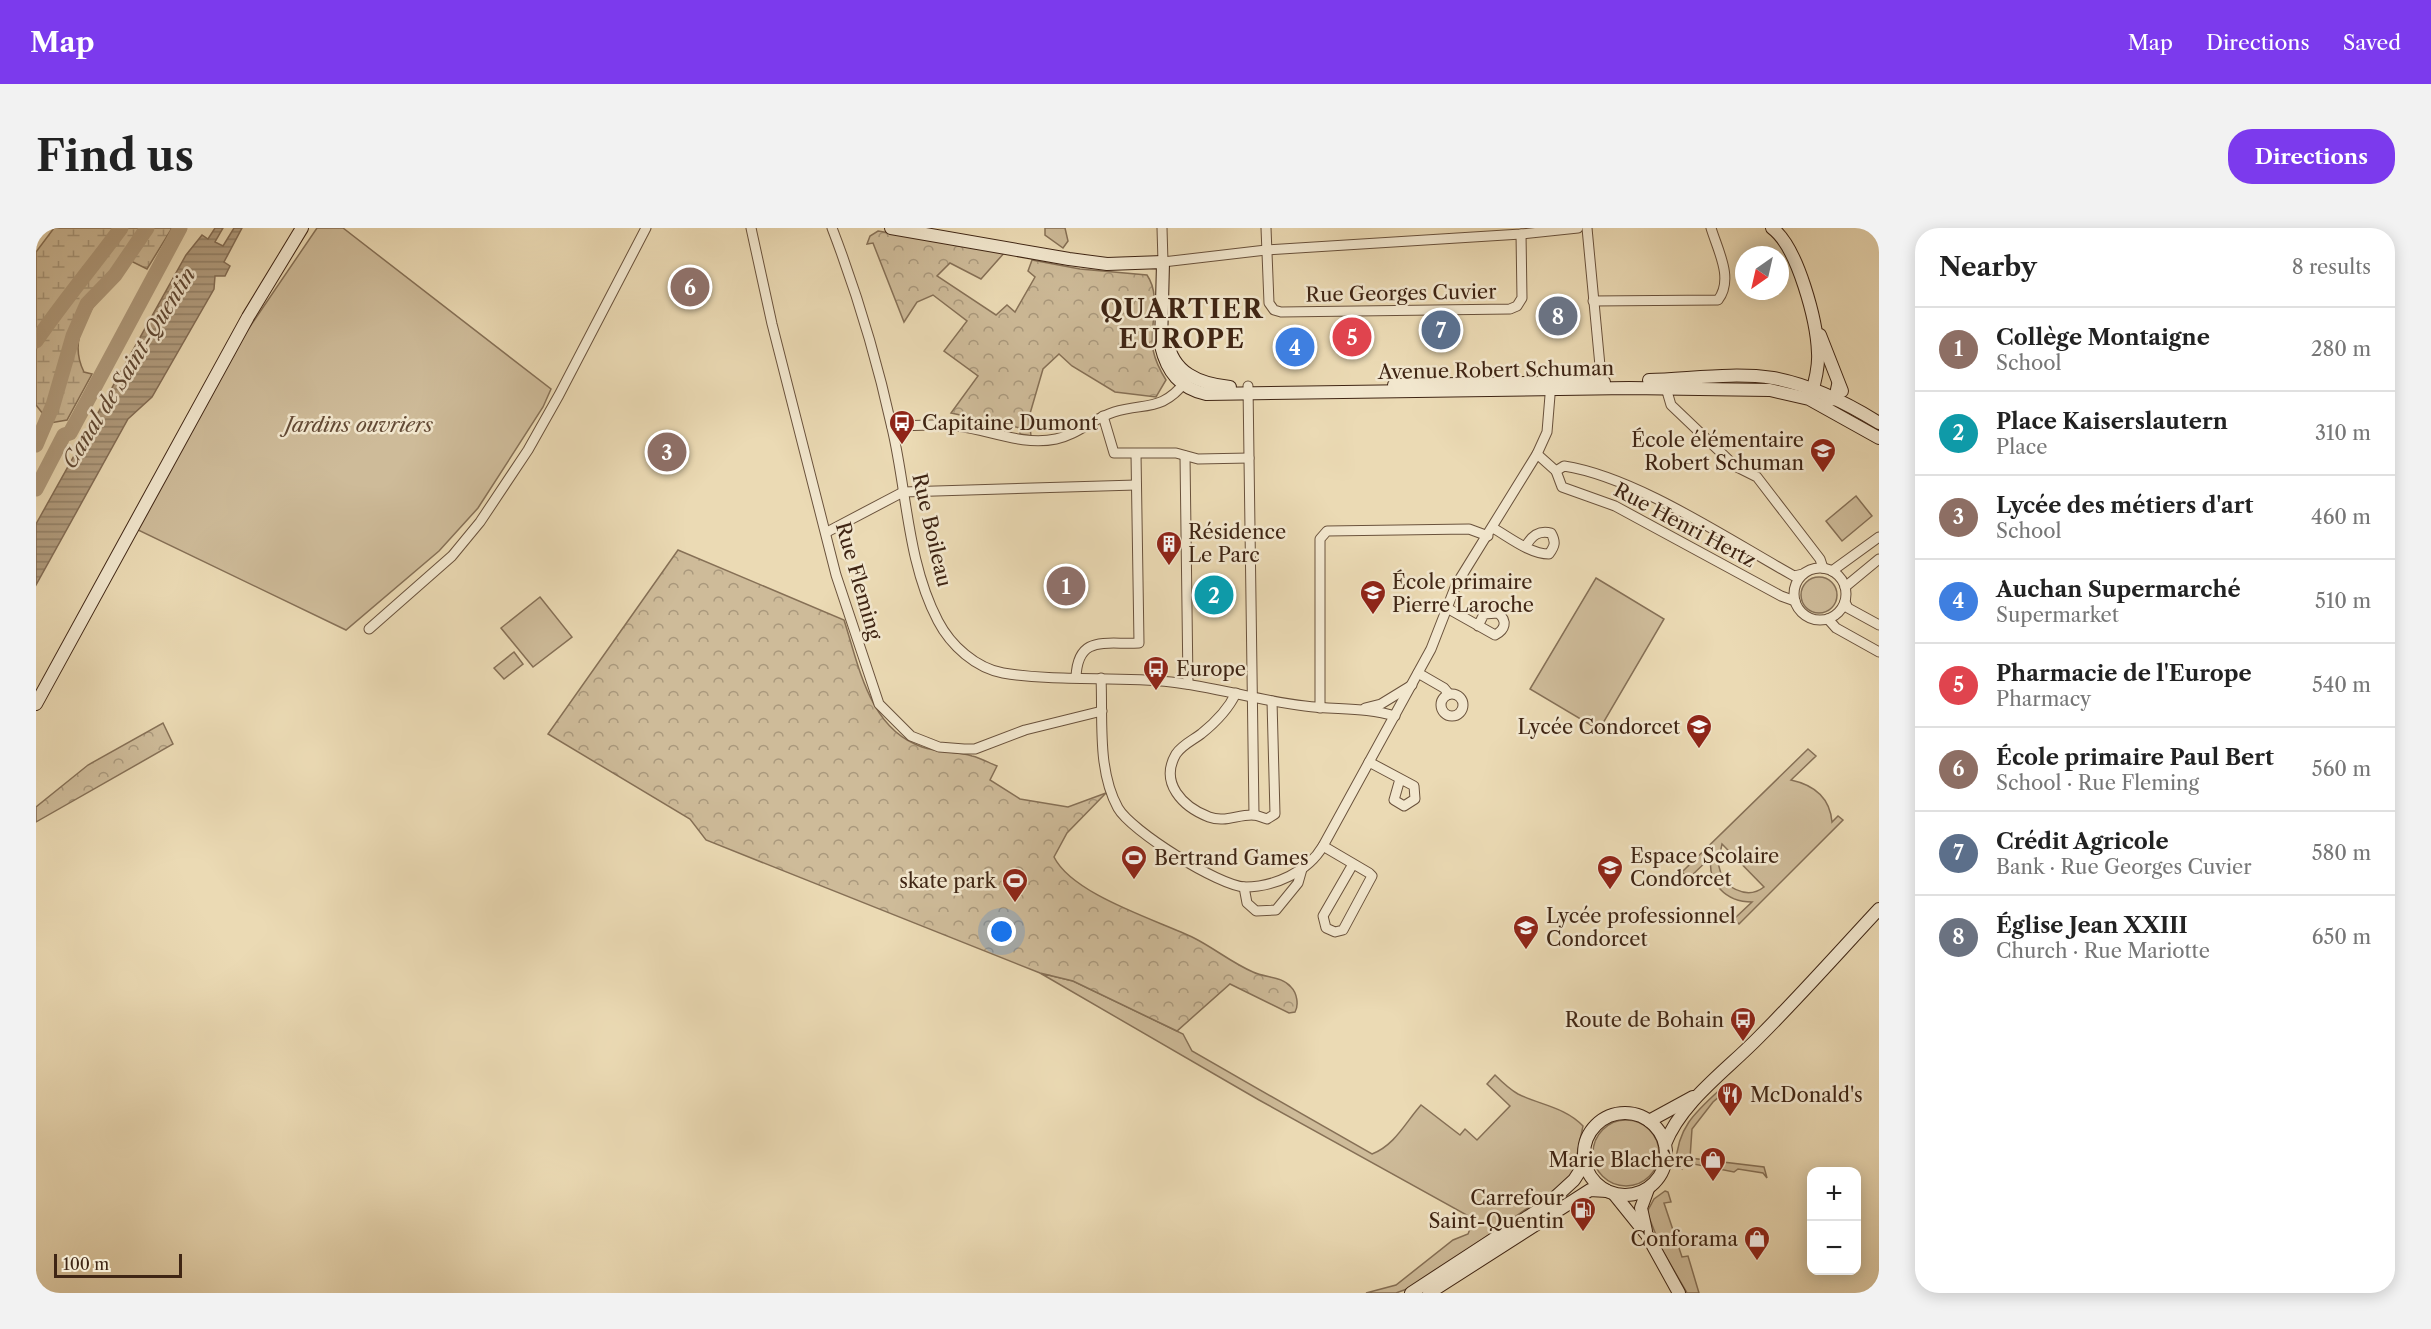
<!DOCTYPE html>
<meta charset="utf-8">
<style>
body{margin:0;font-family:"Libre Caslon Text",serif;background:#f2f2f2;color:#222}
.controls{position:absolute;right:18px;bottom:18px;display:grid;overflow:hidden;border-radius:12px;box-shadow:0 3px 15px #0003}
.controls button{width:54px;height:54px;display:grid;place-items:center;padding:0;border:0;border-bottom:2px solid #e0e0e0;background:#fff;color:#222;font:30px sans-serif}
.compass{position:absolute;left:1699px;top:18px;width:54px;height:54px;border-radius:50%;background:#fff;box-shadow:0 3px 15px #0003;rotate:214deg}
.scale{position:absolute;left:18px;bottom:15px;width:128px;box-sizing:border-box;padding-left:6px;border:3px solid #3f2514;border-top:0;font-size:16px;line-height:21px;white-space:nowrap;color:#3f2514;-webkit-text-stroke:4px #f2e7ce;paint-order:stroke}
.you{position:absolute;left:966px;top:704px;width:21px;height:21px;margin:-15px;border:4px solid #fff;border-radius:50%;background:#1a73e8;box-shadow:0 0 0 9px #1a73e833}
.badge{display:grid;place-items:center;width:39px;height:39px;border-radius:50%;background:#7c3aed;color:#fff;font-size:20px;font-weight:700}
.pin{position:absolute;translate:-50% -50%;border:3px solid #fff;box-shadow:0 2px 6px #0006}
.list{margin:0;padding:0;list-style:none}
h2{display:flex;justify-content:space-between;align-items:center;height:78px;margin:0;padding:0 24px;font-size:26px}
h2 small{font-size:20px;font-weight:400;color:#767676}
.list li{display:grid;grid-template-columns:39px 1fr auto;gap:18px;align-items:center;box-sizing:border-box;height:84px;padding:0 24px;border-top:2px solid #e0e0e0}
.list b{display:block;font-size:22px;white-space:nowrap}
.list p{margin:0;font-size:20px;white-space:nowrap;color:#767676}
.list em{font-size:20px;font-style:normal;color:#767676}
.map{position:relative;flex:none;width:1843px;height:1065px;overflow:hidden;border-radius:24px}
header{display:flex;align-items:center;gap:36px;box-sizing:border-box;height:84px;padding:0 30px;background:#7c3aed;color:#fff}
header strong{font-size:28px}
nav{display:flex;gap:33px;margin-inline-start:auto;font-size:21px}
.intro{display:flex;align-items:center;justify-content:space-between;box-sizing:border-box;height:144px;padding:0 36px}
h1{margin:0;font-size:42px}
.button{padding:15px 27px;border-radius:24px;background:#7c3aed;color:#fff;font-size:21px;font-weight:700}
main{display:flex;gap:36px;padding:0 36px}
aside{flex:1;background:#fff;border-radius:24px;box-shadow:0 3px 15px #0003}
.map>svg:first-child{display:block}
.green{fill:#cebb99;stroke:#867056;stroke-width:1.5;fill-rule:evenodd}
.forest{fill:url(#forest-crowns);stroke:#867056;stroke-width:1.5}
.wetland{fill:url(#wetland-marsh);stroke:#867056;stroke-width:1.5}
.water{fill:url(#water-rules);stroke:#836c54;stroke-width:1.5}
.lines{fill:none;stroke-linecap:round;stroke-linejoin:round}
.river{stroke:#b19c7e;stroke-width:15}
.street-casing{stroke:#6a523c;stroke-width:11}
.secondary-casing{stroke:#3f2514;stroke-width:14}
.street{stroke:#f2e7ce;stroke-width:9}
.secondary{stroke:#f2e7ce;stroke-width:12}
.labels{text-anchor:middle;stroke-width:5;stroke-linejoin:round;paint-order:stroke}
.street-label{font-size:20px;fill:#3f2514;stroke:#f2e7ce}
.poi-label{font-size:20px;fill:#3f2514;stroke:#f2e7ce;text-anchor:start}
.park-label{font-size:20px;font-style:italic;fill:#634a35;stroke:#f2e7ce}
.water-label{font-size:21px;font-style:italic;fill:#614934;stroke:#f2e7ce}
.district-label{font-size:26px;font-weight:bold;letter-spacing:1.5px;fill:#3f2514;stroke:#f2e7ce}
</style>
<header>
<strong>Map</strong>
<nav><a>Map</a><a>Directions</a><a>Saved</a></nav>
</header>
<div class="intro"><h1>Find us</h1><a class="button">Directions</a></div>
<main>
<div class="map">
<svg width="1843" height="1065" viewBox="0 0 1843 1065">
<defs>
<pattern id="forest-crowns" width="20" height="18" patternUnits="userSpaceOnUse" patternTransform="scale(1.5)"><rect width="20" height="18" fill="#cebb99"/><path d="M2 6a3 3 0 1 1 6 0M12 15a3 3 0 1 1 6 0" fill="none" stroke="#a9987c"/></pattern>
<pattern id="wetland-marsh" width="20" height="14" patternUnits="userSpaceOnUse" patternTransform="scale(1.5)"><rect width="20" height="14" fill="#cebb99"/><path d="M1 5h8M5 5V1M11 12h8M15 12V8" fill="none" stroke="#a9987c"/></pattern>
<pattern id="water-rules" width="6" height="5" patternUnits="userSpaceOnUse" patternTransform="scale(1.5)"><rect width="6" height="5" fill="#b19c7e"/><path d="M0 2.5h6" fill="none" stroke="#917f66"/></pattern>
</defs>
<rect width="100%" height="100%" fill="#ebdab4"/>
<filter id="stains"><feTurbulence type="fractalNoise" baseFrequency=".00333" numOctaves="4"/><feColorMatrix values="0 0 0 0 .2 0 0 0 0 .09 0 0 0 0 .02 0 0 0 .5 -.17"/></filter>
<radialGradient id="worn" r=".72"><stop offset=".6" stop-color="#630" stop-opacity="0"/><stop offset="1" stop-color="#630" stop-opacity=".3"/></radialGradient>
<g class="green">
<path d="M281,0H307L515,161L507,179L442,280L403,323L310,402L100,301L211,103Z"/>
<path d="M1009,0H1029L1032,13L1027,20L1009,7Z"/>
<path d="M1820,268L1836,288L1806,313L1790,293Z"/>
<circle cx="1783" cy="367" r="18"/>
<path d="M1560,350L1628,391L1563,502L1494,461Z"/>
<path d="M504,369L536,409L497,439L465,400Z"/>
<path d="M478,424L487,436L468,451L458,440Z"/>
<path d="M1772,521L1780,528L1755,552C1778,557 1794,570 1796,594L1802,588L1807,592L1703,696L1698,691L1716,674C1690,674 1671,655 1675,629L1653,650L1646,644ZM1686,616L1728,659C1714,670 1700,664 1687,653L1682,635Z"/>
<path d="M1004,745L1037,753L1147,806L1156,823L1336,926C1359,917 1369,895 1385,877L1424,907L1429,901L1441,912L1474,878L1451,856L1459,847C1466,854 1473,861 1482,866C1504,877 1529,879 1547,898L1537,946L1528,955L1379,1058L1360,1065H1330L1360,1057L1417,1012L1432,1006L1438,991L1223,872Z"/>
<path d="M1690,856L1692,861L1677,874L1656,901L1654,930L1728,939L1731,950L1727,945L1702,941L1698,944L1648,934L1646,941L1640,936C1641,897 1663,881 1690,856Z"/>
<circle cx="1590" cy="925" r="33"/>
<path d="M1629,963L1632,964L1635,974L1628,975L1646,1029L1652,1028L1663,1065H1651L1625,1020L1611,984L1618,971Z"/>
</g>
<g class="forest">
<path d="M842,3L969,24L945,51L914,35L901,48L960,87L971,77L979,84L999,49L992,43L996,32L1044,41L1111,47C1126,69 1113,97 1117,122C1119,131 1125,144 1130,152L1120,169L1079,164L1036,138L1023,126L1007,141L993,189L995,208L984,206V200L915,185L942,148L908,123L931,93L897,67L881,74L868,94L837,15L831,16L834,8Z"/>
<path d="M642,322L808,392C823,438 833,501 886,519C903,525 920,523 936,528C945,530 953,535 961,538L954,552L984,571L1032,579L1070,565L1031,605L1018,629C1037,667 1121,692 1158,710C1178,720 1196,735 1217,744C1229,750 1246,748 1255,759C1261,765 1263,777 1259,784L1253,785L1194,756L1141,803L1037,753L1004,745L670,612L654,591L512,506Z"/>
<path d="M127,495L137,516L0,594V579L52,537Z"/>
</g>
<path class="wetland" d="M18,0H136L111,41L95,33C70,65 26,100 48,144L56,146L31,192L14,195L0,177V24Z"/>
<path class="water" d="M179,0H187L179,14L187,18L198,0H206L188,34L194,38L189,48H179L178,61L116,169L92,191L0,357V296L150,27L166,7L172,11Z"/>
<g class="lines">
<g class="river">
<path d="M0,113C27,74 57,38 85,0"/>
<path d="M0,217L17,177L37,108L51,76L79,47L111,0"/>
<path d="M0,261L28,207L34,205L144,0"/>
</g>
<defs>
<g id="street">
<path d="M715,0L736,96L800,347L843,476L875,508L903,519L928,521H939L989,502L1066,483"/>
<path d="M796,0C821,65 841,132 856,200C871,263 871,334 902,393C915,418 940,440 967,445C1020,454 1081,448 1135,454C1180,459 1224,473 1269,478C1299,482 1330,479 1359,488"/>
<path d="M1126,0L1127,34L1230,22L1485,6L1542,0"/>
<path d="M1230,0L1233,75L1238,82L1245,84L1474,81L1481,78L1486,70L1485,6"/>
<path d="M1551,0L1566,159"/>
<path d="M1557,73L1682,72C1698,51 1682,23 1675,0"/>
<path d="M1212,158L1218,587"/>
<path d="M1630,160L1635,177L1699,238L1721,249L1784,331L1787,340"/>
<path d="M1067,188L1078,225H1140L1162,231L1213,230"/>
<path d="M856,199C877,197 900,196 921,198C954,202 986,218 1020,211C1041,207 1058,190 1078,184C1110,174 1125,185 1151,152"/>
<path d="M1501,226L1520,243L1526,259L1579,278L1745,368L1759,373"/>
<path d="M1149,228L1152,456"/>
<path d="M1520,243L1528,238C1600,249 1693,312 1758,348L1767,346"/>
<path d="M1457,300C1473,309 1494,326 1513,326C1519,318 1520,314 1515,305C1503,302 1496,307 1490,318"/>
<path d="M791,304L867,264L1100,257"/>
<circle cx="1784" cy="366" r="26"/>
<path d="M1796,343L1843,309"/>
<path d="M1809,359L1843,331"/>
<path d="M1809,374L1812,380L1843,397"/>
<path d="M1411,380L1459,407C1469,402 1472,393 1462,385L1448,386L1442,398"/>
<path d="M1792,391L1800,400L1843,424"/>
<path d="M333,401L416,328L444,294L492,222L523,167L610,0"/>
<path d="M1382,445L1408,460L1413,466"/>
<path d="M1040,449C1042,406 1070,417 1103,415L1100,226"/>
<path d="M1065,450C1067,492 1061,542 1082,580C1095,603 1183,658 1209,659C1238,659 1272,644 1287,618L1395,421L1420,357L1501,226L1511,204L1515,155"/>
<path d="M1200,465C1192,482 1180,494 1165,506C1157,512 1146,517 1140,526C1123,555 1147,579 1173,589C1189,595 1202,586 1218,587C1221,587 1227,590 1231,591L1239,586L1236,473"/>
<circle cx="1416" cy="477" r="11"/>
<path d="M1284,480V311L1291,303L1433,301L1452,308"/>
<path d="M1329,480L1345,476L1376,457"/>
<path d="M1333,534L1378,558L1379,571L1368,578L1358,572L1364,551"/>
<path d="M1287,618L1333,645L1336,648L1307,702L1299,704L1290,700L1287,688L1317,636"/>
<path d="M1208,659L1211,675L1220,683L1240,682L1262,655L1266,641"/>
</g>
<g id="secondary">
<path d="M855,0L1033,31L1071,36L1127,34L1125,118C1131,144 1144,160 1170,166L1593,160L1734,162L1773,171L1843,210"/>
<path d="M1736,0C1762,19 1781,94 1782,125C1783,139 1779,154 1775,167"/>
<path d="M1784,107L1806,163"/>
<path d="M1131,111C1136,145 1163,156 1194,159"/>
<path d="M1613,152C1653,151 1697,144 1737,150C1775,157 1811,175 1843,195"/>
<path d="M1358,157L1568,154"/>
<path d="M1791,172L1799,171L1802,157"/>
<path d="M0,476L212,89L266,0"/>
<circle cx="1589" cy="926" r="41"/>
<path d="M1613,893L1657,869"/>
<path d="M1629,916C1646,873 1691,842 1723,809C1764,768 1803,724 1843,681"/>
<path d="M1578,966L1611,1007L1643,1065"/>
<path d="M1610,1003L1605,980L1612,961"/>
<path d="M1375,1065L1513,975L1538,952L1549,935"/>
<path d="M1393,1065L1554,962L1571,963"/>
</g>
</defs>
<use href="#street" class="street-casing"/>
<use href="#secondary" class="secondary-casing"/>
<use href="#street" class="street"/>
<use href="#secondary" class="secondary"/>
</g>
<defs>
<symbol id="bus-pin" viewBox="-11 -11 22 30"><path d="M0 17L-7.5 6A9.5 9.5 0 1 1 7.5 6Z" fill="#8f2418" stroke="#f2e7ce"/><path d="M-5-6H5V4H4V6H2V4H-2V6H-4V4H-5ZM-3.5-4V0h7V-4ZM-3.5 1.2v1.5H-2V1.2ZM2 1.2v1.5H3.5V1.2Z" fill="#fff"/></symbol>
<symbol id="school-pin" viewBox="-11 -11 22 30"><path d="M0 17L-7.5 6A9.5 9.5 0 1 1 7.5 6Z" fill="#8f2418" stroke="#f2e7ce"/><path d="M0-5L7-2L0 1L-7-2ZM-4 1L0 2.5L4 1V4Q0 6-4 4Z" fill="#fff"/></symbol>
<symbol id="building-pin" viewBox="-11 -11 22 30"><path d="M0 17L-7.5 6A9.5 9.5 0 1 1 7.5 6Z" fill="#8f2418" stroke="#f2e7ce"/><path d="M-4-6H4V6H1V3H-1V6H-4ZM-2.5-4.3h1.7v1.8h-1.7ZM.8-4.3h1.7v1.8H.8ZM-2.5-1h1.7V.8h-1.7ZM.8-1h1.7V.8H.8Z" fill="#fff"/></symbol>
<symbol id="stadium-pin" viewBox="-11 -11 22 30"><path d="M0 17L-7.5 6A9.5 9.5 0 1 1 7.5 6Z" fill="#8f2418" stroke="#f2e7ce"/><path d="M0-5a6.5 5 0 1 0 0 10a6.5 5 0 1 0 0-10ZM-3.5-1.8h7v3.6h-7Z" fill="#fff"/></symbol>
<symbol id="restaurant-pin" viewBox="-11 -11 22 30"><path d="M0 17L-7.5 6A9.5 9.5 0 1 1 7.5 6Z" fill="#8f2418" stroke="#f2e7ce"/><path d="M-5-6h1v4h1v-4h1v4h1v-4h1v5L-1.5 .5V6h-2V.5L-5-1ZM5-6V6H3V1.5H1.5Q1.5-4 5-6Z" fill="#fff"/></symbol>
<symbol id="shop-pin" viewBox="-11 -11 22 30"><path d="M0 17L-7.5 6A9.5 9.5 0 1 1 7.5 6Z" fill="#8f2418" stroke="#f2e7ce"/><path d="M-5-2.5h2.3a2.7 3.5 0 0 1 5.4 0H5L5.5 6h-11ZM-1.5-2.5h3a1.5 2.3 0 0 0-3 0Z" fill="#fff"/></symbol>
<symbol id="fuel-pin" viewBox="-11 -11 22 30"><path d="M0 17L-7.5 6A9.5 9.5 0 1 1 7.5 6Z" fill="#8f2418" stroke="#f2e7ce"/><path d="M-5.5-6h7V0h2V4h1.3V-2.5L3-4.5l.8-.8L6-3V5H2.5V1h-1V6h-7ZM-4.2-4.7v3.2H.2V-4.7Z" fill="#fff"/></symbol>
</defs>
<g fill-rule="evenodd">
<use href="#bus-pin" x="851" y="180" width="30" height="40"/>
<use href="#school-pin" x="1772" y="208" width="30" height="40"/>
<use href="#building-pin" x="1118" y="301" width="30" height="40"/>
<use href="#school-pin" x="1322" y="350" width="30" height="40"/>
<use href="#bus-pin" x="1105" y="426" width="30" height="40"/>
<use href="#school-pin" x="1648" y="484" width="30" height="40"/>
<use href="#stadium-pin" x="1083" y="615" width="30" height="40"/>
<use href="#school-pin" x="1559" y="625" width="30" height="40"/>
<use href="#stadium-pin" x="964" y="638" width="30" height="40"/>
<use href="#school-pin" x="1475" y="685" width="30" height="40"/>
<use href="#bus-pin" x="1692" y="777" width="30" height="40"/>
<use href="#restaurant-pin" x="1679" y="852" width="30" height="40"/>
<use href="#shop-pin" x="1662" y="917" width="30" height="40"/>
<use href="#fuel-pin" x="1532" y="967" width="30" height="40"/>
<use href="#shop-pin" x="1706" y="996" width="30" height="40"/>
</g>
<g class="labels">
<g class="street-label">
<text transform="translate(1365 65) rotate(-1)" y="7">Rue Georges Cuvier</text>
<text transform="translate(1460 142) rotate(-1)" y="7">Avenue Robert Schuman</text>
<text transform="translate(1649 297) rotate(28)" y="7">Rue Henri Hertz</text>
<text transform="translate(896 302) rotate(77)" y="7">Rue Boileau</text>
<text transform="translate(823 353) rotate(74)" y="7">Rue Fleming</text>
</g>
<g class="poi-label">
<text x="886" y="202">Capitaine Dumont</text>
<text x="1768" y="219" text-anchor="end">École élémentaire<tspan x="1768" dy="23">Robert Schuman</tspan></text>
<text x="1152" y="311">Résidence<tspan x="1152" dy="23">Le Parc</tspan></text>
<text x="1356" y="361">École primaire<tspan x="1356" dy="23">Pierre Laroche</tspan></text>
<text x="1140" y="448">Europe</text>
<text x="1644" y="506" text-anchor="end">Lycée Condorcet</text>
<text x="1594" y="635">Espace Scolaire<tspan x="1594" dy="23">Condorcet</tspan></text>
<text x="1118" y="637">Bertrand Games</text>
<text x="960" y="660" text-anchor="end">skate park</text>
<text x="1510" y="695">Lycée professionnel<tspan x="1510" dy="23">Condorcet</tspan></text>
<text x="1688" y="799" text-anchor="end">Route de Bohain</text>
<text x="1714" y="874">McDonald's</text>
<text x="1658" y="939" text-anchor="end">Marie Blachère</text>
<text x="1528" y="977" text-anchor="end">Carrefour<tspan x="1528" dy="23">Saint-Quentin</tspan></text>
<text x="1702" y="1018" text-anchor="end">Conforama</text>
</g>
<g class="park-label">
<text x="323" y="204">Jardins ouvriers</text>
</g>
<g class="water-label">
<text transform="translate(93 140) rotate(-58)" y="7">Canal de Saint-Quentin</text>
</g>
<g class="district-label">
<text x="1146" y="90">QUARTIER<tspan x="1146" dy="30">EUROPE</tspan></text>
</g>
</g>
<rect width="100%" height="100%" filter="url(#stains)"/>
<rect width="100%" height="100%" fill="url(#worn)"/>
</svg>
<div class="controls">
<button>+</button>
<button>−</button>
</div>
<svg class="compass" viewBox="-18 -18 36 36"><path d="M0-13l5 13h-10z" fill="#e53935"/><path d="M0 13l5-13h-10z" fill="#767676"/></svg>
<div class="scale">100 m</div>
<div class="you"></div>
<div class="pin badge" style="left:1030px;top:358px;background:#8d6e63">1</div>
<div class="pin badge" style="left:1178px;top:367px;background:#0f9aa8">2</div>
<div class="pin badge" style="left:631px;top:224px;background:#8d6e63">3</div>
<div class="pin badge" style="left:1259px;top:119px;background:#3f7fe0">4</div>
<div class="pin badge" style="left:1316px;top:109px;background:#e0444e">5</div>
<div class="pin badge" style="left:654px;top:59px;background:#8d6e63">6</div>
<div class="pin badge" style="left:1405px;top:102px;background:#5c6f8a">7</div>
<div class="pin badge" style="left:1522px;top:88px;background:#6b7280">8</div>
</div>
<aside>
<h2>Nearby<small>8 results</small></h2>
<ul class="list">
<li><span class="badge" style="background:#8d6e63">1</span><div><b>Collège Montaigne</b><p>School</p></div><em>280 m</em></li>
<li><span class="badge" style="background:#0f9aa8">2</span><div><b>Place Kaiserslautern</b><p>Place</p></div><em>310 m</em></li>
<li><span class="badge" style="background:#8d6e63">3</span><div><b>Lycée des métiers d'art</b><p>School</p></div><em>460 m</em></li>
<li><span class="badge" style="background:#3f7fe0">4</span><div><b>Auchan Supermarché</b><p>Supermarket</p></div><em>510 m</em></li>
<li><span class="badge" style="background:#e0444e">5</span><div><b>Pharmacie de l'Europe</b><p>Pharmacy</p></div><em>540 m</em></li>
<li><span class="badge" style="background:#8d6e63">6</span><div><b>École primaire Paul Bert</b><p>School · Rue Fleming</p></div><em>560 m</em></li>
<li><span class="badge" style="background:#5c6f8a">7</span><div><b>Crédit Agricole</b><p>Bank · Rue Georges Cuvier</p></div><em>580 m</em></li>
<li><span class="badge" style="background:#6b7280">8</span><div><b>Église Jean XXIII</b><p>Church · Rue Mariotte</p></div><em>650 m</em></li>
</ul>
</aside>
</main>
